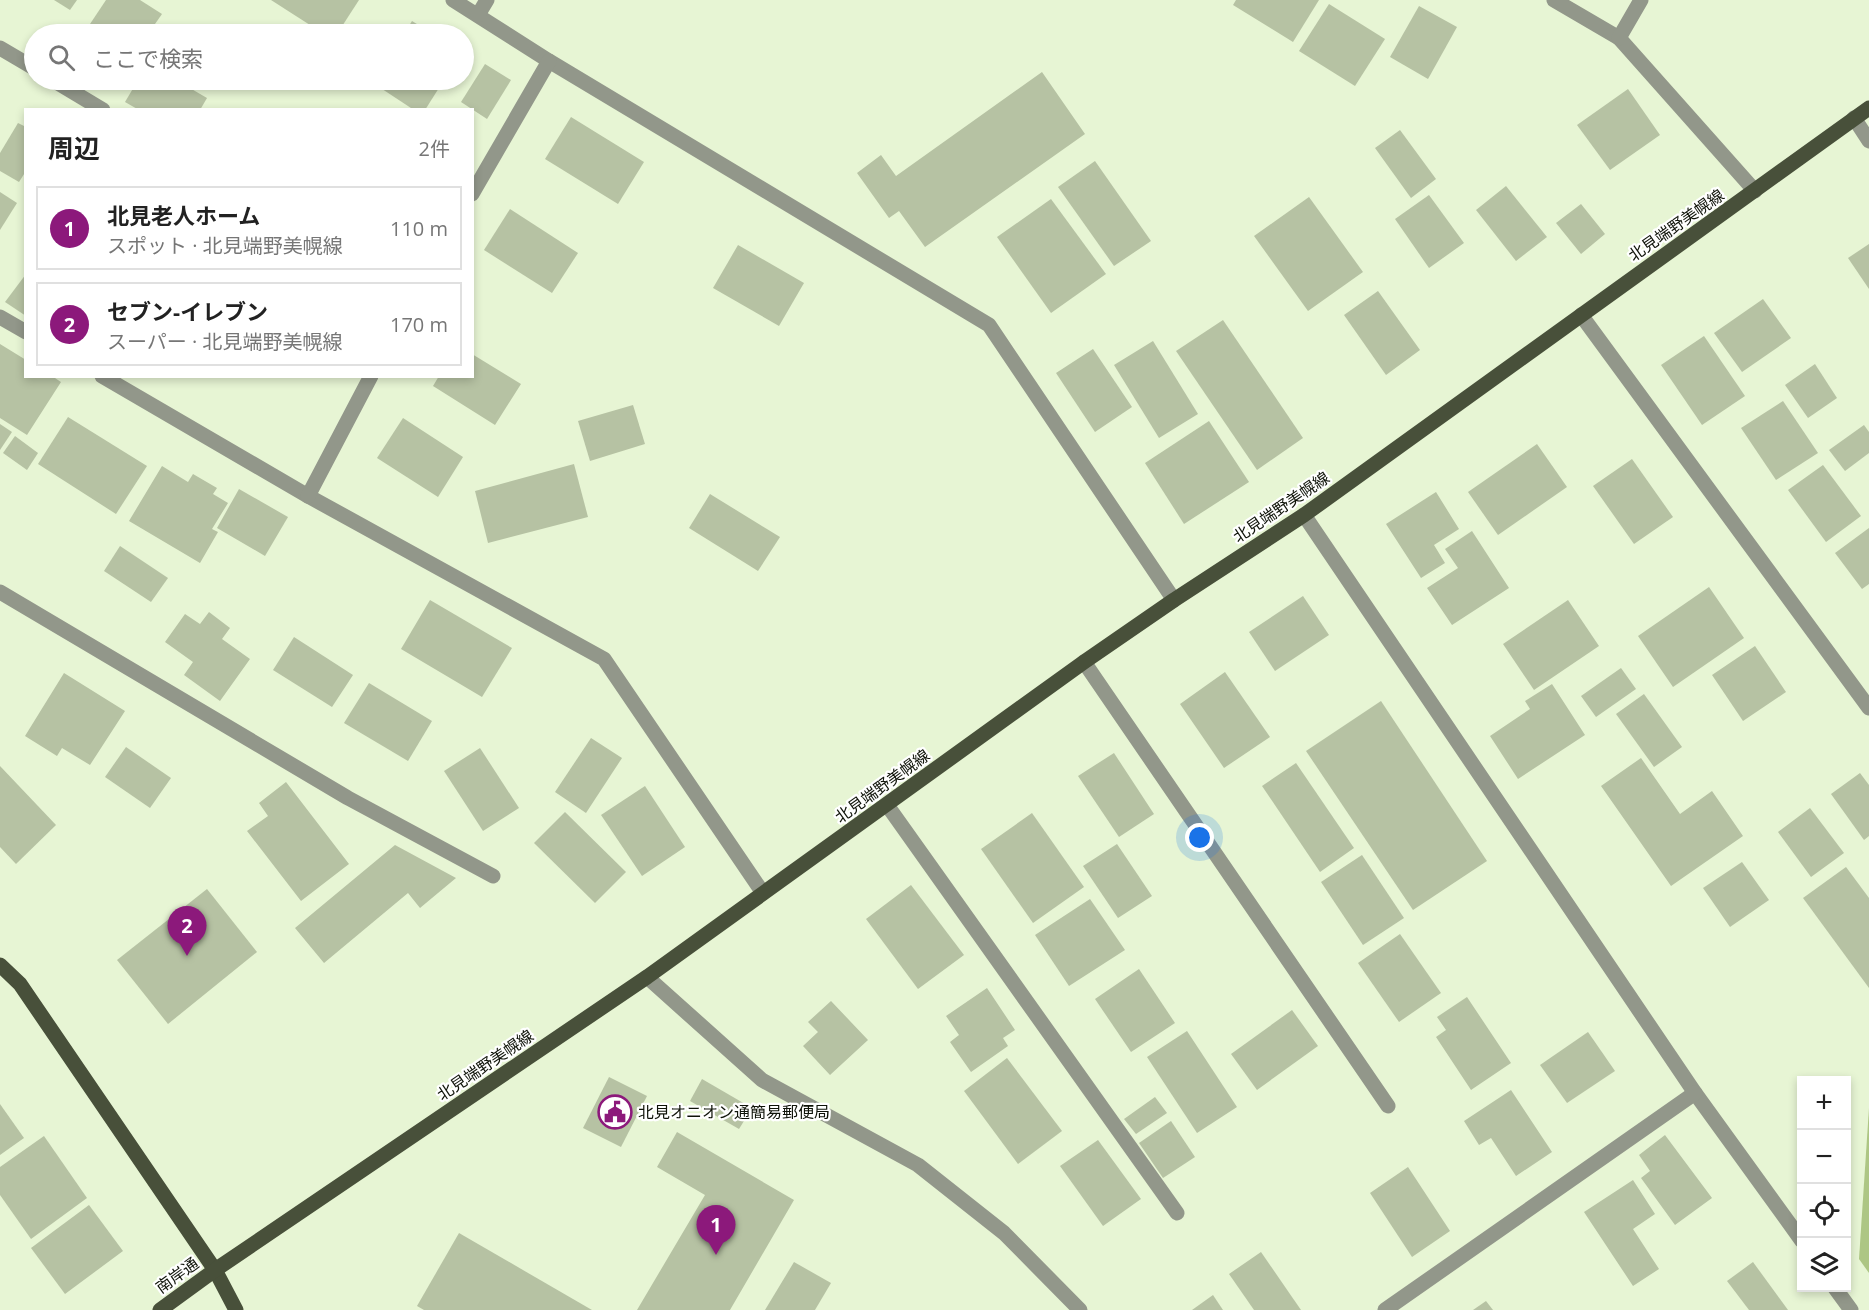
<!DOCTYPE html>
<html lang="ja">
<meta charset="utf-8">
<style>
body{margin:0;font-family:"Open Sans","Noto Sans JP",sans-serif;background:#f6f6f6;color:#222}
.controls{position:absolute;right:18px;bottom:18px;display:grid;overflow:hidden;border-radius:0px;box-shadow:0 3px 9px #0003}
.controls button{width:54px;height:54px;display:grid;place-items:center;padding:0;border:0;border-bottom:2px solid #e0e0e0;background:#fff;color:#222;font:30px sans-serif}
.you{position:absolute;left:1200px;top:838px;width:21px;height:21px;margin:-15px;border:4px solid #fff;border-radius:50%;background:#1a73e8;box-shadow:0 0 0 9px #1a73e833}
.badge{display:grid;place-items:center;width:39px;height:39px;border-radius:50%;background:#8c197b;color:#fff;font-size:20px;font-weight:700}
.pin{position:absolute;translate:-50% -50px;filter:drop-shadow(0 2px 3px #0008)}
.pin::after{content:'';position:absolute;top:32px;width:21px;height:18px;background:inherit;clip-path:polygon(0 0,100% 0,50% 100%)}
.list{margin:0;padding:0;list-style:none}
h2{display:flex;justify-content:space-between;align-items:center;height:78px;margin:0;padding:0 24px;font-size:26px}
h2 small{font-size:20px;font-weight:400;color:#767676}
.list li{display:grid;grid-template-columns:39px 1fr auto;gap:18px;align-items:center;box-sizing:border-box;height:84px;margin:0 12px 12px;padding:0 12px;border:2px solid #e0e0e0;border-radius:0px}
.list b{display:block;font-size:22px;white-space:nowrap}
.list p{margin:0;font-size:20px;white-space:nowrap;color:#767676}
.list em{font-size:20px;font-style:normal;color:#767676}
.icon{flex:none;width:33px;height:33px;fill:none;stroke:currentColor;stroke-width:2;stroke-linecap:round;stroke-linejoin:round}
.map{position:relative;flex:none;width:1869px;height:1310px;overflow:hidden}
.search{position:absolute;background:#fff;box-shadow:0 3px 9px #0003;left:24px;top:24px;width:450px;height:66px;display:flex;align-items:center;gap:15px;box-sizing:border-box;padding:0 21px;border-radius:33px;color:#767676;font-size:22px}
.panel{position:absolute;background:#fff;box-shadow:0 3px 9px #0003;left:24px;top:108px;width:450px;height:270px;border-radius:0px}
.map>svg:first-child{display:block}
.forest{fill:#adc684}
.building{fill:#b6c2a3}
.lines{fill:none;stroke-linecap:round;stroke-linejoin:round}
.minor{stroke:#92978a;stroke-width:15}
.major{stroke:#48503a;stroke-width:15}
.labels{text-anchor:middle;stroke-width:4.5;stroke-linejoin:round;paint-order:stroke}
.street-label{font-size:16px;fill:#0e1208;stroke:#fff}
.poi-label{font-size:16px;fill:#0e1208;stroke:#fff;text-anchor:start}
</style>
<div class="map">
<svg width="1869" height="1310" viewBox="0 0 1869 1310">
<rect width="100%" height="100%" fill="#e7f5d4"/>
<path class="forest" d="M1869,1108V1273L1859,1259Z"/>
<g class="building">
<path d="M54,0H77L70,10Z"/>
<path d="M106,0H140L162,14L148,34H86L84,33Z"/>
<path d="M271,0H359L337,34H324Z"/>
<path d="M1236,0H1319L1293,42L1233,5Z"/>
<path d="M1329,4L1385,39L1355,86L1299,51Z"/>
<path d="M1419,6L1457,27L1428,79L1390,57Z"/>
<path d="M412,21L433,34H404Z"/>
<path d="M485,64L511,80L487,119L461,102Z"/>
<path d="M1042,72L1085,134L925,247L899,211L889,218L857,173L881,155L896,176Z"/>
<path d="M138,80H176L207,98L200,110H139L125,102Z"/>
<path d="M375,80H444L425,110H414L373,83Z"/>
<path d="M1628,89L1660,135L1610,170L1577,125Z"/>
<path d="M571,117L644,162L618,204L545,159Z"/>
<path d="M18,123L26,127V171L19,182L0,171V153Z"/>
<path d="M1400,130L1436,179L1411,198L1375,148Z"/>
<path d="M1095,161L1151,241L1114,266L1058,187Z"/>
<path d="M1506,186L1547,237L1516,261L1476,210Z"/>
<path d="M0,192L17,203L0,230Z"/>
<path d="M1429,195L1464,243L1429,268L1395,219Z"/>
<path d="M1309,197L1363,272L1308,311L1254,236Z"/>
<path d="M1051,199L1106,274L1051,313L997,237Z"/>
<path d="M1581,204L1605,234L1581,254L1556,223Z"/>
<path d="M510,209L578,253L552,293L484,250Z"/>
<path d="M1869,244V289L1848,258Z"/>
<path d="M738,245L804,283L779,326L713,288Z"/>
<path d="M26,274V316L5,302Z"/>
<path d="M1378,291L1420,350L1386,375L1344,315Z"/>
<path d="M1763,299L1791,338L1742,372L1714,333Z"/>
<path d="M1223,320L1303,438L1257,470L1176,351Z"/>
<path d="M1704,336L1745,396L1702,425L1661,365Z"/>
<path d="M1153,341L1198,414L1159,438L1114,365Z"/>
<path d="M0,344L26,360V376H52L61,382L27,435L0,418Z"/>
<path d="M1093,349L1132,407L1095,432L1056,373Z"/>
<path d="M472,354L521,384L495,425L433,386L439,376H472Z"/>
<path d="M1815,364L1837,398L1808,418L1785,385Z"/>
<path d="M1783,401L1818,453L1776,480L1741,428Z"/>
<path d="M633,405L645,444L590,461L578,421Z"/>
<path d="M68,417L147,466L116,514L38,464Z"/>
<path d="M403,418L463,457L438,497L377,458Z"/>
<path d="M1209,421L1249,482L1184,524L1145,463Z"/>
<path d="M0,424L12,432L0,450Z"/>
<path d="M1864,425L1869,432V453L1845,471L1829,450Z"/>
<path d="M15,436L38,453L27,470L3,453Z"/>
<path d="M1537,444L1567,487L1498,535L1468,492Z"/>
<path d="M1632,459L1673,517L1634,544L1593,486Z"/>
<path d="M574,464L588,517L488,543L475,491Z"/>
<path d="M1823,465L1861,516L1826,542L1788,490Z"/>
<path d="M162,466L188,482L193,474L217,488L213,494L228,503L212,529L218,532L200,563L129,521Z"/>
<path d="M239,489L288,517L265,556L217,528Z"/>
<path d="M1436,492L1459,529L1434,545L1445,563L1421,578L1386,524Z"/>
<path d="M710,494L780,537L758,571L689,528Z"/>
<path d="M1869,528V584L1862,589L1835,553Z"/>
<path d="M1472,531L1509,588L1452,625L1427,588L1458,568L1445,549Z"/>
<path d="M120,546L168,578L151,602L104,571Z"/>
<path d="M1709,587L1744,638L1673,687L1638,636Z"/>
<path d="M1303,596L1329,635L1275,671L1249,632Z"/>
<path d="M430,600L512,648L482,697L401,649Z"/>
<path d="M1568,600L1599,646L1534,690L1503,644Z"/>
<path d="M209,612L230,628L222,639L250,659L220,701L184,675L193,662L165,642L185,614L200,624Z"/>
<path d="M294,637L353,675L332,707L273,670Z"/>
<path d="M1755,646L1786,692L1743,721L1712,675Z"/>
<path d="M1621,668L1636,689L1596,717L1581,696Z"/>
<path d="M1225,672L1270,737L1224,768L1180,704Z"/>
<path d="M64,673L125,711L90,765L62,748L57,756L25,736Z"/>
<path d="M369,683L432,721L408,761L344,723Z"/>
<path d="M1552,684L1585,735L1518,779L1490,736L1530,709L1525,701Z"/>
<path d="M1644,694L1682,747L1654,767L1616,714Z"/>
<path d="M1381,701L1487,861L1413,910L1306,751Z"/>
<path d="M591,738L622,758L586,813L555,792Z"/>
<path d="M126,747L171,778L150,808L105,777Z"/>
<path d="M480,748L519,808L483,831L444,771Z"/>
<path d="M1114,753L1154,814L1119,837L1078,776Z"/>
<path d="M1641,758L1680,814L1712,791L1743,836L1671,886L1601,786Z"/>
<path d="M1296,763L1354,848L1320,872L1262,786Z"/>
<path d="M0,766L56,825L16,864L0,847Z"/>
<path d="M1860,773L1869,785V836L1864,840L1831,794Z"/>
<path d="M286,782L349,864L301,901L247,831L268,816L259,803Z"/>
<path d="M645,786L685,847L642,876L601,815Z"/>
<path d="M1810,808L1844,853L1811,877L1778,832Z"/>
<path d="M565,812L626,872L595,903L534,843Z"/>
<path d="M1032,813L1084,887L1033,923L981,849Z"/>
<path d="M1117,844L1152,896L1118,918L1083,866Z"/>
<path d="M395,845L456,878L420,908L408,893L324,963L295,928Z"/>
<path d="M1362,855L1404,918L1363,945L1321,882Z"/>
<path d="M1742,862L1769,900L1730,927L1703,888Z"/>
<path d="M1846,867L1869,898V988L1803,898Z"/>
<path d="M911,885L964,955L918,989L866,919Z"/>
<path d="M207,889L257,952L168,1024L117,960Z"/>
<path d="M1090,899L1125,950L1069,986L1035,935Z"/>
<path d="M1400,934L1441,993L1399,1022L1358,963Z"/>
<path d="M1139,969L1175,1023L1131,1052L1095,999Z"/>
<path d="M987,988L1015,1030L1003,1038L1008,1046L971,1072L950,1042L959,1035L946,1016Z"/>
<path d="M1467,997L1511,1063L1471,1090L1436,1037L1446,1030L1437,1017Z"/>
<path d="M831,1001L868,1040L830,1075L803,1046L818,1032L808,1022Z"/>
<path d="M1292,1010L1318,1046L1257,1090L1231,1054Z"/>
<path d="M1187,1031L1237,1107L1197,1133L1147,1057Z"/>
<path d="M1588,1032L1615,1071L1567,1103L1540,1065Z"/>
<path d="M1007,1058L1062,1131L1018,1164L964,1091Z"/>
<path d="M609,1077L647,1096L621,1147L583,1128Z"/>
<path d="M702,1079L752,1108L739,1129L690,1101Z"/>
<path d="M1511,1090L1552,1152L1516,1176L1491,1138L1479,1145L1464,1121Z"/>
<path d="M1155,1097L1167,1113L1136,1134L1124,1119Z"/>
<path d="M0,1104L24,1138L0,1155Z"/>
<path d="M1171,1121L1195,1157L1163,1178L1139,1143Z"/>
<path d="M677,1132L794,1200L730,1310H637L705,1195L657,1167Z"/>
<path d="M1665,1135L1712,1198L1675,1225L1641,1178L1650,1171L1639,1155Z"/>
<path d="M44,1136L87,1198L31,1239L0,1195V1167Z"/>
<path d="M1098,1140L1141,1199L1103,1226L1060,1166Z"/>
<path d="M1408,1167L1450,1231L1412,1257L1370,1193Z"/>
<path d="M1633,1180L1655,1214L1633,1229L1659,1269L1633,1286L1584,1212Z"/>
<path d="M89,1205L123,1251L65,1294L31,1248Z"/>
<path d="M459,1233L592,1310H424L417,1306Z"/>
<path d="M1261,1252L1301,1310H1254L1229,1274Z"/>
<path d="M794,1262L831,1283L815,1310H765Z"/>
<path d="M1753,1262L1788,1310H1749L1727,1281Z"/>
<path d="M1213,1295L1223,1310H1192Z"/>
<path d="M1486,1301L1493,1310H1473Z"/>
</g>
<g class="lines">
<g class="minor">
<path d="M453,0L549,61L989,325L1174,600"/>
<path d="M1554,0L1619,38L1755,191"/>
<path d="M478,15L487,0"/>
<path d="M1619,38L1641,0"/>
<path d="M0,48L34,68"/>
<path d="M53,80L103,110"/>
<path d="M1854,118L1869,141"/>
<path d="M472,194L549,61"/>
<path d="M1581,315L1869,708"/>
<path d="M0,317L26,332"/>
<path d="M102,376L308,496L604,659L763,893"/>
<path d="M308,496L371,376"/>
<path d="M1304,515L1695,1093L1802,1241"/>
<path d="M0,592L348,798L493,876"/>
<path d="M1084,662L1388,1106"/>
<path d="M887,805L1177,1213"/>
<path d="M647,977L762,1080L918,1165L1004,1233L1080,1310"/>
<path d="M1835,1288L1851,1310"/>
<path d="M1385,1310L1695,1093"/>
</g>
<g class="major">
<path d="M0,965L20,984L215,1270L236,1310"/>
<path d="M160,1310L215,1270L647,977L1084,662L1174,600L1304,515L1869,108"/>
</g>
</g>
<defs>
<symbol id="civic-ring" viewBox="-11 -11 22 22"><circle r="9.5" fill="#fff" stroke="#8c197b" stroke-width="1.5"/><path d="M-.6-6.5H3V-4.5H.6V-3L4-1V1h2V6H-6V1h2V-1L-.6-3ZM-1.2 2.5V6h2.4V2.5Z" fill="#8c197b"/></symbol>
</defs>
<g fill-rule="evenodd">
<use href="#civic-ring" x="596" y="1093" width="38" height="38"/>
</g>
<g class="labels">
<g class="street-label">
<text transform="translate(1676 225) rotate(-35)" y="6">北見端野美幌線</text>
<text transform="translate(1281 507) rotate(-34)" y="6">北見端野美幌線</text>
<text transform="translate(882 786) rotate(-36)" y="6">北見端野美幌線</text>
<text transform="translate(485 1065) rotate(-34)" y="6">北見端野美幌線</text>
<text transform="translate(177 1275) rotate(-36)" y="6">南岸通</text>
</g>
<g class="poi-label">
<text x="638" y="1118">北見オニオン通簡易郵便局</text>
</g>
</g>
</svg>
<div class="controls">
<button>+</button>
<button>−</button>
<button><svg class="icon" aria-label="locate" viewBox="0 0 24 24"><circle cx="12" cy="12" r="6"/><path d="M12 2v4M12 18v4M2 12h4M18 12h4"/></svg></button>
<button><svg class="icon" aria-label="layers" viewBox="0 0 24 24"><path d="M12 4l9 5-9 5-9-5zM3 14l9 5 9-5"/></svg></button>
</div>
<div class="you"></div>
<div class="pin badge" style="left:716px;top:1255px">1</div>
<div class="pin badge" style="left:187px;top:956px">2</div>
<div class="search"><svg class="icon" aria-label="search" viewBox="0 0 24 24"><circle cx="10" cy="10" r="6"/><path d="M15 15l6 6"/></svg>ここで検索</div>
<section class="panel">
<h2>周辺<small>2件</small></h2>
<ul class="list">
<li><span class="badge">1</span><div><b>北見老人ホーム</b><p>スポット · 北見端野美幌線</p></div><em>110 m</em></li>
<li><span class="badge">2</span><div><b>セブン-イレブン</b><p>スーパー · 北見端野美幌線</p></div><em>170 m</em></li>
</ul>
</section>
</div>
